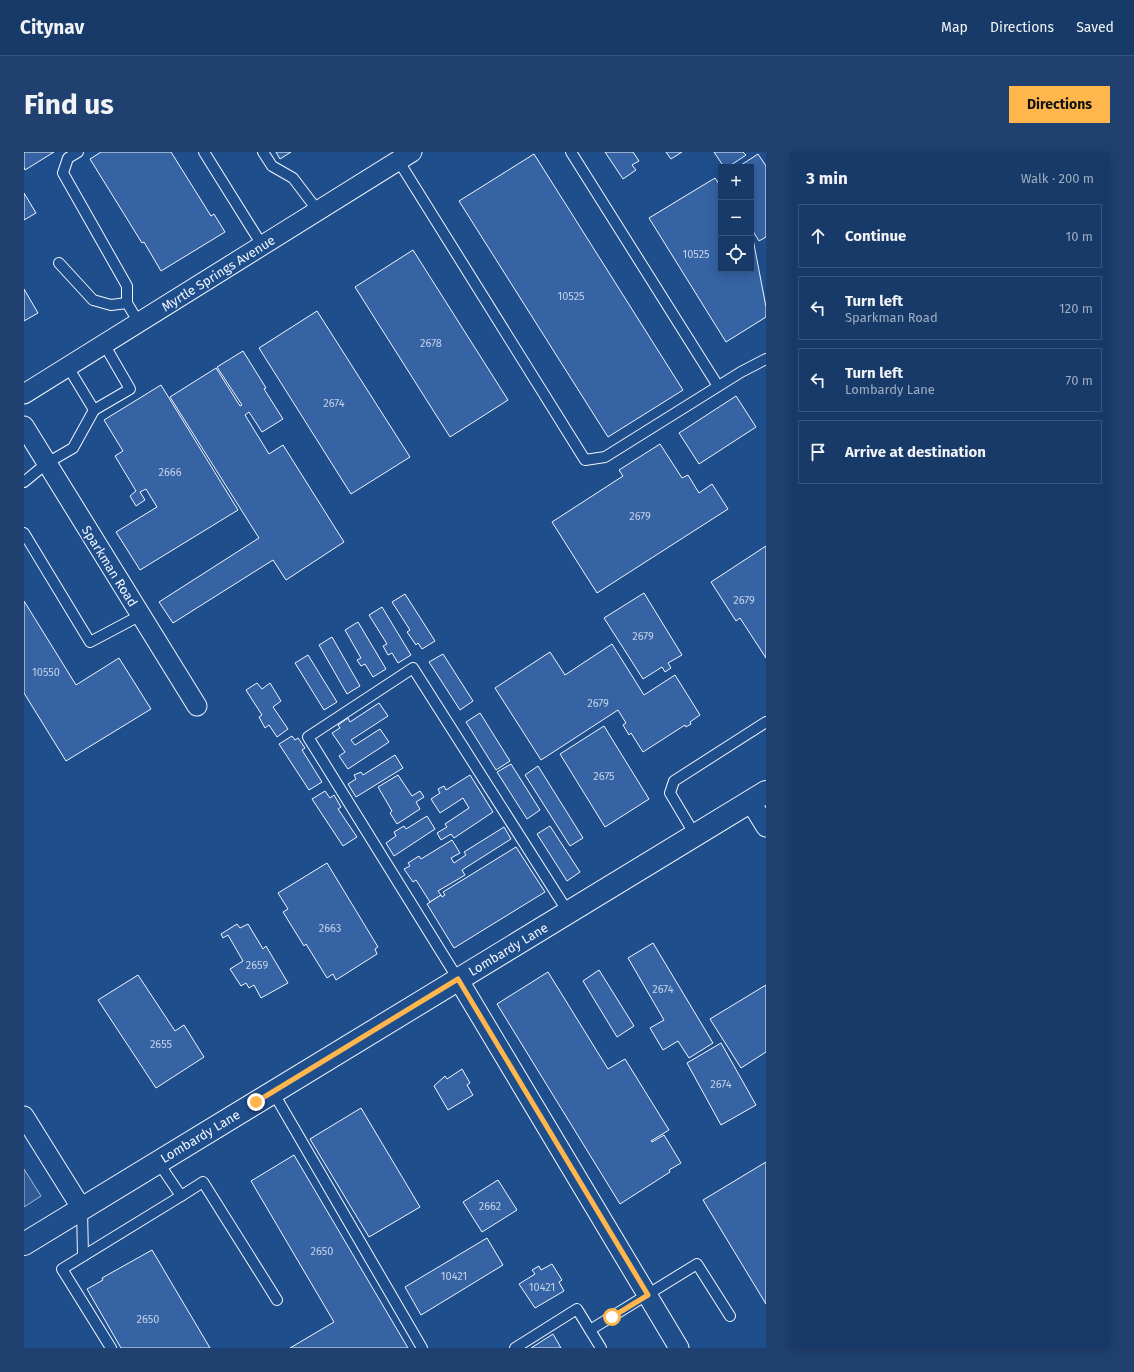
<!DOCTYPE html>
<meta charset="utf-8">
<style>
body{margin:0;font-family:"Fira Sans",sans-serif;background:#20416f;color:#f1f3f6}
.controls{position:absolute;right:12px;top:12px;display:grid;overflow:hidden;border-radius:0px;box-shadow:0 2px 10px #0003}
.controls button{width:36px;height:36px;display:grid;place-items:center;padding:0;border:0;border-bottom:1px solid #36547d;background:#173a69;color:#f1f3f6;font:20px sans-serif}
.stop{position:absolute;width:12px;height:12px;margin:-9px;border:3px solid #ffb74d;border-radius:50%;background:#fff}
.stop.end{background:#ffb74d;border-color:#fff;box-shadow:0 1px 4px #0008}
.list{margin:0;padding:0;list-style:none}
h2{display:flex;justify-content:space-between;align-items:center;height:52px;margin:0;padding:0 16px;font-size:17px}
h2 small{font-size:13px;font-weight:400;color:#9eadc0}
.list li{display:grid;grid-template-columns:26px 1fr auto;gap:12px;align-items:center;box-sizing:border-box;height:64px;margin:0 8px 8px;padding:0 8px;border:1px solid #36547d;border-radius:0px}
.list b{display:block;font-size:15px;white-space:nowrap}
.list p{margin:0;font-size:13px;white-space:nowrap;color:#9eadc0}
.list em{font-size:13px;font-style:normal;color:#9eadc0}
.icon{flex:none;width:22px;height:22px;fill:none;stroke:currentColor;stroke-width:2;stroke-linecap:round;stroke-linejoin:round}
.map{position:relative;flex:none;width:742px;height:1196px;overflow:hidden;border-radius:0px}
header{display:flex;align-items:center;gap:24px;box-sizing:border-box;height:56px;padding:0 20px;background:#173a69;border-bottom:1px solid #36547d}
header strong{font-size:19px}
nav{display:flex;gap:22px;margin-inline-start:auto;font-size:14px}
.intro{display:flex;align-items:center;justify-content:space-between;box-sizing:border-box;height:96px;padding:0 24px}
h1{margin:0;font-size:28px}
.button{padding:10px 18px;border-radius:0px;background:#ffb74d;color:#111;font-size:14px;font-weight:700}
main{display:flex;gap:24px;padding:0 24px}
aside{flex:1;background:#173a69;border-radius:0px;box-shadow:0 2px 10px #0003}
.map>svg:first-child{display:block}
.parking{fill:#305b95;stroke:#a8bbd7}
.building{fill:#3563a3;stroke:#f2f6ff}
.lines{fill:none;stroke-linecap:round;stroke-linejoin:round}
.service-casing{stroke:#f2f6ff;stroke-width:12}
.minor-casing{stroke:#f2f6ff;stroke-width:21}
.secondary-casing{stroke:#f2f6ff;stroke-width:24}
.service{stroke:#1f4e8c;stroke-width:10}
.minor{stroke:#1f4e8c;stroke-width:19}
.secondary{stroke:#1f4e8c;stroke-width:22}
.route{stroke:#ffb74d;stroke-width:5}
.labels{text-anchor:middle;stroke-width:3;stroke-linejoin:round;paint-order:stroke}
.number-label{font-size:11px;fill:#c3d1e8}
.street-label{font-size:13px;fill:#f2f6ff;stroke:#1f4e8c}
</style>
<header>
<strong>Citynav</strong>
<nav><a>Map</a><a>Directions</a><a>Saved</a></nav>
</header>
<div class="intro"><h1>Find us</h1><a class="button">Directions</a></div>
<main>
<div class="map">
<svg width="742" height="1196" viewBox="0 0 742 1196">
<rect width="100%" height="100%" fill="#1f4e8c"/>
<path class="parking" d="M0,1017L17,1044L0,1055Z"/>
<g class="building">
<path d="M0,0H30L1,18L0,15Z"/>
<path d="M77,0H147L187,64L190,62L201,80L137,119L120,90L118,91L66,7Z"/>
<path d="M252,0H267L256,7Z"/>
<path d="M581,0H609L615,9L608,13L612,18L599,27Z"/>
<path d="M642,0H658L647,7Z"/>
<path d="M690,0H719L722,3L704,15H700Z"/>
<path d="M510,2L659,238L584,285L435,49Z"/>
<path d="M734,2L742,14V85L735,89L727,76V15H714Z"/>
<path d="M691,26L697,35V117H727V83L729,87L742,155V165L702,190L625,66Z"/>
<path d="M0,41L12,61L0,68Z"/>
<path d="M389,98L484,248L426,285L331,135Z"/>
<path d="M0,137L14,161L0,169Z"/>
<path d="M293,159L386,305L327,342L235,196Z"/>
<path d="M219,199L242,236L240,237L259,267L238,280L225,260L221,263L245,302L259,293L320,390L262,428L249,408L149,471L135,450L235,386L146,245L192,216L216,254L218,253L193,215Z"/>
<path d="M137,233L214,358L116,418L92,380L133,355L122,337L116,340L121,348L112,354L106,344L112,339L91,304L99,299L80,268Z"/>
<path d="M712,244L732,275L675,312L655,281Z"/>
<path d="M636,292L658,326L664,323L675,341L688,332L704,357L573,441L528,370L599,324L595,318Z"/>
<path d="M742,394V506L716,466L712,469L687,430Z"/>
<path d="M620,441L658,503L644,511L647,516L641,520L638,515L619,527L580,466Z"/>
<path d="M381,442L411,489L398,497L394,491L392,493L383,480L386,478L368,450Z"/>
<path d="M0,449L52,533L95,506L127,557L42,609L0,541Z"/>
<path d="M358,455L387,503L374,511L368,501L364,503L359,494L363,492L345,463Z"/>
<path d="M334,470L362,517L349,525L341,512L337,514L333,508L337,506L321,478Z"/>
<path d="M308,485L336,534L323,542L295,493Z"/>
<path d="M588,492L620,543L651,523L676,563L666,570L667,572L662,575L661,573L619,600L607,581L605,583L599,573L602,571L594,558L517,608L471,536L526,500L541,523Z"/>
<path d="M419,502L449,549L436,558L405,510Z"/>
<path d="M284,503L313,550L300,558L271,511Z"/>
<path d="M233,531L238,537L246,531L257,549L249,555L264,577L253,585L245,573L241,576L235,565L238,563L222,538Z"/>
<path d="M355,551L364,564L327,588L331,593L356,577L365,590L324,617L315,604L321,600L308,581L316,576L314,573L324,566L326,570Z"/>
<path d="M456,561L486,609L472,618L442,570Z"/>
<path d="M580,574L625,647L581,675L536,602Z"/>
<path d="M268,584L271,588L274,586L281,596L278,598L298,630L285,638L255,592Z"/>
<path d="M371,603L379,616L332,645L324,632L332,627L330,623L337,620L339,623Z"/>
<path d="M487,612L516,658L503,667L473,620Z"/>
<path d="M514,614L559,686L546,694L501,623Z"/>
<path d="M374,623L388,644L396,639L400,645L392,650L396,657L373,672L366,661L368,659L354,635Z"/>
<path d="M446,623L469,660L430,686L427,682L417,688L413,681L423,675L421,672L445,656L439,646L416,661L407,647L416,641L414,637L420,634L422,638Z"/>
<path d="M301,639L306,646L310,643L317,655L314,657L333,685L319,694L288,647Z"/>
<path d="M403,664L411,677L370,704L362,691L372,684L370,680L380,674L382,677Z"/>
<path d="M526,674L556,720L543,729L513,682Z"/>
<path d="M480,675L487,687L438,718L441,723L414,739L417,743L406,750L392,728L389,730L380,717L386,714L384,711L395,704L397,707L428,688L436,701L427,706L430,711L442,703L440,700Z"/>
<path d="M492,695L521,740L430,796L403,752L417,743L418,745L421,743L419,740Z"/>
<path d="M303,711L354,795L351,797L353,802L312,828L309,822L303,826L282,792L280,794L259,760L264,757L254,741Z"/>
<path d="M213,772L216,776L224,772L239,797L242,794L264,831L237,846L230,833L225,836L222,831L217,834L206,817L219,809L204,783L199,786L197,782Z"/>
<path d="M629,791L689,891L665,906L654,889L639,898L626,876L640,868L604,806Z"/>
<path d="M575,818L610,874L593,885L559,829Z"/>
<path d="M524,820L584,917L601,907L645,978L627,989L628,990L640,983L657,1011L645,1018L646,1020L596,1052L473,852Z"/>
<path d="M114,823L151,879L160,873L180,905L132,936L74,848Z"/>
<path d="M742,833V900L717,916L686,867Z"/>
<path d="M697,891L732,953L697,973L663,911Z"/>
<path d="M438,917L446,931L443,933L449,943L424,958L410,934L421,924L423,927Z"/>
<path d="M337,956L396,1055L345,1085L286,987Z"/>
<path d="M270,1003L384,1196H266L310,1170L227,1029Z"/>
<path d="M742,1010V1152L679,1048Z"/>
<path d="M474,1028L493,1058L458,1080L439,1050Z"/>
<path d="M463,1086L479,1113L397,1163L381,1135Z"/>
<path d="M128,1098L186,1196H97L63,1137L79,1128L78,1126Z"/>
<path d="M528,1112L538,1128L535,1130L540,1139L511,1156L495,1132L511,1122L508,1118L515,1114L517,1118Z"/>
<path d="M529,1182L537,1196H507Z"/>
</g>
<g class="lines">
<defs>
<g id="service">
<path d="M54,0L44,6L39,21L103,134V151L115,171"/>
<path d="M180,0L238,93"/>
<path d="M239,0L248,14L269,26L294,59"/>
<path d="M547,0L694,234"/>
<path d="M374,8L561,308L581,305L717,220L742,207"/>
<path d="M35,111L69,148L87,153L103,151"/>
<path d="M44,215L70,258L106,237L80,192"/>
<path d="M0,330L23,311L49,296L70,258"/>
<path d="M0,381L66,490L117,463"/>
<path d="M671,683L646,641L650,629L742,570"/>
<path d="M434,827L284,585L389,516L544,760"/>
<path d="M249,940L398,1196"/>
<path d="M157,1044L179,1030L253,1148"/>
<path d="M58,1057L59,1104"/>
<path d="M566,1178L673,1112L706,1164"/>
<path d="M87,1196L38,1117L157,1044L134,1010"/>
<path d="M491,1196L553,1157L577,1196"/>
</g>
<g id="minor">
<path d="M0,242L388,0"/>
<path d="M0,274L173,554"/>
<path d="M726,649L742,675"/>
<path d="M434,827L655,1196"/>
<path d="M0,964L58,1057"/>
</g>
<path id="secondary" d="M0,1092L742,640"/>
</defs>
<use href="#service" class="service-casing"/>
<use href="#minor" class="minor-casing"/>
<use href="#secondary" class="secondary-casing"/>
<use href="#service" class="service"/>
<use href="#minor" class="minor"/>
<use href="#secondary" class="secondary"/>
</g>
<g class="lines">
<path class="route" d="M232,950L434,827L624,1143L588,1165"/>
</g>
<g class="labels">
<g class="number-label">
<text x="672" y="106">10525</text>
<text x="547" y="148">10525</text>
<text x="407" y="195">2678</text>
<text x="310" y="255">2674</text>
<text x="146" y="324">2666</text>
<text x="616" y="368">2679</text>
<text x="720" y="452">2679</text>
<text x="619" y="488">2679</text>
<text x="22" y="524">10550</text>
<text x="574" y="555">2679</text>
<text x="580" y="628">2675</text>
<text x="306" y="780">2663</text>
<text x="233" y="817">2659</text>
<text x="639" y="841">2674</text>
<text x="137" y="896">2655</text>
<text x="697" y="936">2674</text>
<text x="466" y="1058">2662</text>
<text x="298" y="1103">2650</text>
<text x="430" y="1128">10421</text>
<text x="518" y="1139">10421</text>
<text x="124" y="1171">2650</text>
</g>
<g class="street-label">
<text transform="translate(194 121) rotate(-32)" y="5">Myrtle Springs Avenue</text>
<text transform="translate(86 414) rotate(58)" y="5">Sparkman Road</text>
<text transform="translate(484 797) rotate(-31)" y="5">Lombardy Lane</text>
<text transform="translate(176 984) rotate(-31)" y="5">Lombardy Lane</text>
</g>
</g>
</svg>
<div class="controls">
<button>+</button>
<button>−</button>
<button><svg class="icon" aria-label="locate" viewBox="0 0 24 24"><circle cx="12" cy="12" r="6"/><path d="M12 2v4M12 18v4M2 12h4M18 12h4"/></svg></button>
</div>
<div class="stop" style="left:588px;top:1165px"></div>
<div class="stop end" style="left:232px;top:950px"></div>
</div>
<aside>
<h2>3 min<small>Walk · 200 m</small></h2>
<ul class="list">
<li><svg class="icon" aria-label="ahead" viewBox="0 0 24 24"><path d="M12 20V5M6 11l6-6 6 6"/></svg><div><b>Continue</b></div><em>10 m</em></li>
<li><svg class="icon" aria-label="left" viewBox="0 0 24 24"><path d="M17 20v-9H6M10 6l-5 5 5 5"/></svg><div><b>Turn left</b><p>Sparkman Road</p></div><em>120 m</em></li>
<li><svg class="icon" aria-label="left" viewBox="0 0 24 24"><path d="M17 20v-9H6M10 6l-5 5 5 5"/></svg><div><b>Turn left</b><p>Lombardy Lane</p></div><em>70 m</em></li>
<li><svg class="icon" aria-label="arrive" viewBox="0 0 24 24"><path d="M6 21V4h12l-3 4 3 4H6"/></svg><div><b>Arrive at destination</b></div></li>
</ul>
</aside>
</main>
